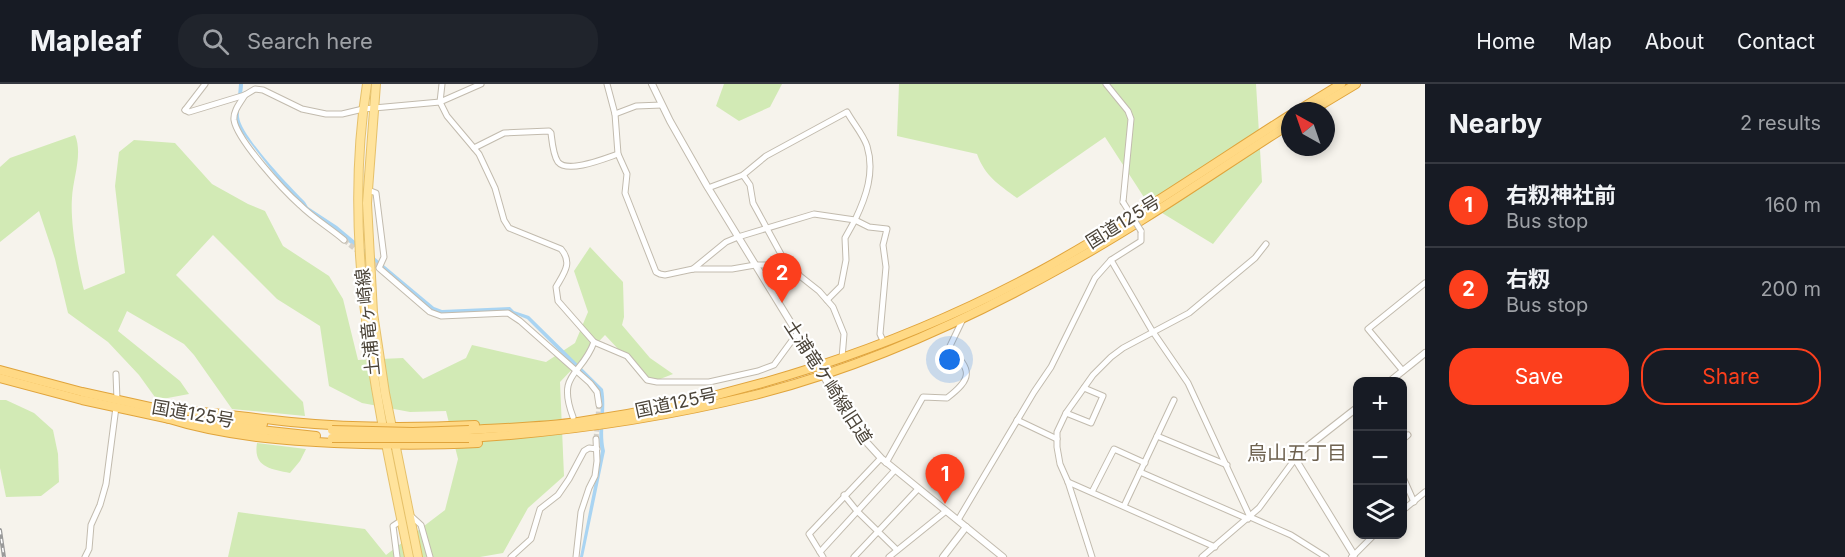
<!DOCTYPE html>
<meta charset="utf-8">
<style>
body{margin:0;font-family:Inter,"Noto Sans JP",sans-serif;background:#20242c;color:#f1f3f6}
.controls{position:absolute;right:18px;bottom:18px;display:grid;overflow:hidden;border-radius:12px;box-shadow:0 3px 9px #0003}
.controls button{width:54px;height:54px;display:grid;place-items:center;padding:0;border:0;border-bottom:2px solid #363941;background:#171b24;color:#f1f3f6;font:30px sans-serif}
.compass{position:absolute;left:1281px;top:18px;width:54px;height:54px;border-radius:50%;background:#171b24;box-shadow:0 3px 9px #0003;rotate:320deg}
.you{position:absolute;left:950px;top:276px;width:21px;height:21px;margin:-15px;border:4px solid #fff;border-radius:50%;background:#1a73e8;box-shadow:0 0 0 9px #1a73e833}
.badge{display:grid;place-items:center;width:39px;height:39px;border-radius:50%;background:#fc3f1d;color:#fff;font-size:20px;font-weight:700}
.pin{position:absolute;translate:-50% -50px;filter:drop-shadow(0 2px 3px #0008)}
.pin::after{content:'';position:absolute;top:32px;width:21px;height:18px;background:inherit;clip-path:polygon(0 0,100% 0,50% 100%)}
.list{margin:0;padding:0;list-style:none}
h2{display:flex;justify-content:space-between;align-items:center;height:78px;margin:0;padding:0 24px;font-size:26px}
h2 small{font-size:20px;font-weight:400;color:#9ea1a6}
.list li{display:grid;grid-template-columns:39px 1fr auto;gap:18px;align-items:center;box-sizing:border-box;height:84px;padding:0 24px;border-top:2px solid #363941}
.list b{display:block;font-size:22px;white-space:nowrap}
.list p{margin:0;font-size:20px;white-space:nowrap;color:#9ea1a6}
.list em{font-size:20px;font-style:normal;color:#9ea1a6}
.actions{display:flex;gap:12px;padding:18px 24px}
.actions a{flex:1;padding:14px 0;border:2px solid #fc3f1d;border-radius:24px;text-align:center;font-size:21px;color:#fc3f1d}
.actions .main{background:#fc3f1d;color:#fff}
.icon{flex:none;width:33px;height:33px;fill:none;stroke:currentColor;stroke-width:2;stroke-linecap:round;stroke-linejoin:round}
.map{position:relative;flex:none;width:1425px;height:473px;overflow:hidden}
header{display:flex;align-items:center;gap:36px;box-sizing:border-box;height:84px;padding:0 30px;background:#171b24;border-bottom:2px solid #363941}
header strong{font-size:28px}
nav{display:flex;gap:33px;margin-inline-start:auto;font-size:21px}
.search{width:420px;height:54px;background:#20242c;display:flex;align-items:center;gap:15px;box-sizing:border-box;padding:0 21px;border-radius:24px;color:#9ea1a6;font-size:22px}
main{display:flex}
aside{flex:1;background:#171b24}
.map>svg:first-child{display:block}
.green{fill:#d2eab5}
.water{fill:#a9d4f2}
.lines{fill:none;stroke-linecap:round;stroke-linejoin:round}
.minor-tunnel{stroke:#d4d0c8;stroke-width:5;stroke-dasharray:5 2.5;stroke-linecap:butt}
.minor-casing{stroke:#c2bbae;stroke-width:7}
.tertiary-casing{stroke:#c2bbae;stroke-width:8}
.primary-casing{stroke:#e6c16a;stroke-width:10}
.trunk-casing{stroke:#e0a43c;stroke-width:10}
.minor{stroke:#fff;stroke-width:5}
.tertiary{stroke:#fff;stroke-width:6}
.primary{stroke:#ffe39c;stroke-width:8}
.trunk{stroke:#ffd985;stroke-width:8}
.rail-casing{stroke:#9a9a9a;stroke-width:4}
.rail{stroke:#fff;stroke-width:1.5;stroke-dasharray:4.5;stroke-linecap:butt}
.minor-bridge-casing{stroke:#c2bbae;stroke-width:7;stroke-linecap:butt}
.trunk-bridge-casing{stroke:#e0a43c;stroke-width:10;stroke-linecap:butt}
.minor-bridge{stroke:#fff;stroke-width:5}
.trunk-bridge{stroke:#ffd985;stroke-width:8}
.labels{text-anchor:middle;stroke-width:4.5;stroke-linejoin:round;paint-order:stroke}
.street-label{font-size:18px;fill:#4b4439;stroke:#fff}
.neighbourhood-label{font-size:20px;fill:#6e6250;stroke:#fff}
</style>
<header>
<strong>Mapleaf</strong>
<div class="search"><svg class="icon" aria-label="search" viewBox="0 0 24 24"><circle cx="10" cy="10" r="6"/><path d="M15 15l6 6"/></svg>Search here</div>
<nav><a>Home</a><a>Map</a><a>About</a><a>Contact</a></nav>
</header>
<main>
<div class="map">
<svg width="1425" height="473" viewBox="0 0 1425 473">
<rect width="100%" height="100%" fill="#f6f3ec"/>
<g class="green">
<path d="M724,0H782L770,23L739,37L716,22Z"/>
<path d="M899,0H1256L1262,98L1213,160L1149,121L1105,53L1017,114C998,100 985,92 977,70L897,52Z"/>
<path d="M75,51C83,70 73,94 72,114C70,138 78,184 84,206L125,189L115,102L119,68L134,56L175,59L212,100L248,120L265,127L283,162L329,192L343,215L358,276L403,274L423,295L466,274L472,261L546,278L575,259L588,228L574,187L590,163L623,198L624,233L622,241L650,274L673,290L650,299L605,251L560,298L564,392L528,424L503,469L480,473H228L238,428L365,445L386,471L445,426L458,375L446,327L410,328L362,319L329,302L320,242L277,215L213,151L176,191L303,318L305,332L232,325L194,271L184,260L127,227L118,247L180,297L189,310L157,316L139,291L108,258L68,229L55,175L39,127L0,158V83L10,74Z"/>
<path d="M0,316H6L34,329L53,346L58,370L59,398L41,412L6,413L0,384Z"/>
<path d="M257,359L306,365L300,377L290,389C270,385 253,383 257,359Z"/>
</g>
<path class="water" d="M239,0H243C243,11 238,22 239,33C241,52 290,103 305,118L308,123L337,142L434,223L442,226L510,223L514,227L529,232L603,305C607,326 600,346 605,367L583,473H580L601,367C596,347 604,327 599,307L527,235L517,231L442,230L431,226L311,127H309L287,106L241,47L236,37Z"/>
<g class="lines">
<g class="minor-tunnel">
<path d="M344,156L379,184"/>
<path d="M596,355L599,321"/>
</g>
<defs>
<g id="minor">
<path d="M442,0L440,18L447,32L479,70L495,104L504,136L509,144L561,165C573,179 564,189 556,203L558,217L594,258C582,292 556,288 573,333"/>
<path d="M607,0L615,30L618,70L627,90L625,109L656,188L660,190L665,191L693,185H732L755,181H773L795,185L800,192L819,207L833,223L844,250L842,274"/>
<path d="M1106,0L1128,27L1131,35L1123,118"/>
<path d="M245,11C240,19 233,27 234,36C237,56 284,107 300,121C313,134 330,144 344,156"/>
<path d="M185,26L189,28L245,11L255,5L263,6L302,25L326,30H342L363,25L440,18L481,0"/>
<path d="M185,26L205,0"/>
<path d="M615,30L636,22L662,21"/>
<path d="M474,64L504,49L549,47L551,49C552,57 553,71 558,78C568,90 606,74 618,70"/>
<path d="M743,91L750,101L753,119L788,183"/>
<path d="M368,106L376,109L384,173L379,184L430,228L441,232L508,229L520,237L590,299L597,308L599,321"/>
<path d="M1111,176L1151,245L1188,299L1250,433L1291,451L1326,473"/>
<path d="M693,185L726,158L738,153L814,130L855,136C866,113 875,88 867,62C863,50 853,39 847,28L766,72L743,91L708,104"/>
<path d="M827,216L841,202L846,176L845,154L855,136L869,143L887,145L883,161L886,183L880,250L884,259"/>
<path d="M594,258L627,272L647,296L657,298H709L758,287L774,281L796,251"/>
<path d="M1403,287L1368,245L1425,199"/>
<path d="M116,290L117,316"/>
<path d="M1066,329L1091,339L1103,312L1084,304"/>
<path d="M1017,336L1057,355"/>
<path d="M1157,352L1227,381"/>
<path d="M1402,356L1408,351"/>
<path d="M886,379L923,313L947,314C972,295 973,286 949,264L963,235"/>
<path d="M1140,388L1248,435"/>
<path d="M1402,391L1414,418"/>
<path d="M1068,398L1215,463"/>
<path d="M1092,408L1114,365L1145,379"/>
<path d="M844,411L857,427L897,466"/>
<path d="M1124,422L1174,316"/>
<path d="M1402,427L1425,408"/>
<path d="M410,431L421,441L430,473"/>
<path d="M958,436L1034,308L1051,283L1095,194L1111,176L1141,157V147"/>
<path d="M820,468L895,386"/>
<path d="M1354,471L1375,450"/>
<path d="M85,473L89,465L91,441L100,421L106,400L116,323"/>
<path d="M397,473L393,442L402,436"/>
<path d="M511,473L531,455L540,425L558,411L569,395L584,367L589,364L597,365"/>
<path d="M576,473L581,428L589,404L595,392L597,377L596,355"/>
<path d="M823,473L809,450L881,374"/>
<path d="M854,473L918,405"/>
<path d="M889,473L946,427"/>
<path d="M1092,473L1068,398L1060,380L1057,363V348L1066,329L1093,291L1111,273L1123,264L1189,229L1255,174L1266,160"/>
<path d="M1202,473L1259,424L1295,375"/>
</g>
<g id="tertiary">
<path d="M652,0L670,37L707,102L859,350L881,374L1003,473"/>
<path d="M1389,298L1425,269"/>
<path d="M943,473L966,443"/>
<path d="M1352,473L1354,471L1294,373L1358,323"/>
</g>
<g id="primary">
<path d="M367,0C341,160 377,317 409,473"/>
<path d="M376,0L367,119L373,229L385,309L418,473"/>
</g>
<g id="trunk">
<path d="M1297,27L1341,0"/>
<path d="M1311,27L1356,0"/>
<path d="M0,286L82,308L168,327"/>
<path d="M0,294L82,316L170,335"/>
<path d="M163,326C206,326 248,334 291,338C352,344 414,344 475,341"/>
<path d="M166,334C229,354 297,358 363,360C401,361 439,361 478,359"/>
<path d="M231,337L263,340"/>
<path d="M207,340L316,352"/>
<path d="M469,346C505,344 542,343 578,338C739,315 897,264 1040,187C1126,140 1207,84 1290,31"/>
<path d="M469,354C566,348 661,334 755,311C865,283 970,235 1068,180C1144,138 1216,87 1290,40"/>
</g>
</defs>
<use href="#minor" class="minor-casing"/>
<use href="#tertiary" class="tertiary-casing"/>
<use href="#primary" class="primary-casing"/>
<use href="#trunk" class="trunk-casing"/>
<use href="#minor" class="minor"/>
<use href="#tertiary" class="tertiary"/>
<use href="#primary" class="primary"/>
<use href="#trunk" class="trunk"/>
<defs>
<path id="rail" d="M0,446L4,473"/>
</defs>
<use href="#rail" class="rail-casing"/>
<use href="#rail" class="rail"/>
<defs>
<path id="minor-bridge" d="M1123,118L1141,147"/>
<g id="trunk-bridge">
<path d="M332,346L413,348L469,346"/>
<path d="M332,354H469"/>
</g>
</defs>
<use href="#minor-bridge" class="minor-bridge-casing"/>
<use href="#trunk-bridge" class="trunk-bridge-casing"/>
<use href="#minor-bridge" class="minor-bridge"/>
<use href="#trunk-bridge" class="trunk-bridge"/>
</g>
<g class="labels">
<g class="street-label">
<text transform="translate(1123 138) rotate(-32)" y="6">国道125号</text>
<text transform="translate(368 238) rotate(-96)" y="6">土浦竜ヶ崎線</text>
<text transform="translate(828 298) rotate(57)" y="6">土浦竜ケ崎線旧道</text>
<text transform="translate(676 319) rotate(-12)" y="6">国道125号</text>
<text transform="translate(193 330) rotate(10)" y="6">国道125号</text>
</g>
<g class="neighbourhood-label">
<text x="1297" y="376">烏山五丁目</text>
</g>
</g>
</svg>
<div class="controls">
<button>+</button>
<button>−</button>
<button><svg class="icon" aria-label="layers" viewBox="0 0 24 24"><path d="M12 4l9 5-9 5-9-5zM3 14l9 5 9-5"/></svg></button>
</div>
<svg class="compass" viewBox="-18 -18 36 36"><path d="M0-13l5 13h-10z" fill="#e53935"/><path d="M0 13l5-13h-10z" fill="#9ea1a6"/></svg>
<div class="you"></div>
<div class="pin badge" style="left:945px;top:420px">1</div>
<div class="pin badge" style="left:782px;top:219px">2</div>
</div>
<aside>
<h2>Nearby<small>2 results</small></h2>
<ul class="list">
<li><span class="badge">1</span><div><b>右籾神社前</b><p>Bus stop</p></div><em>160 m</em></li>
<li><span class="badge">2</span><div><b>右籾</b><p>Bus stop</p></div><em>200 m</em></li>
</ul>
<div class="actions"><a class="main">Save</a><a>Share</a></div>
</aside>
</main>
